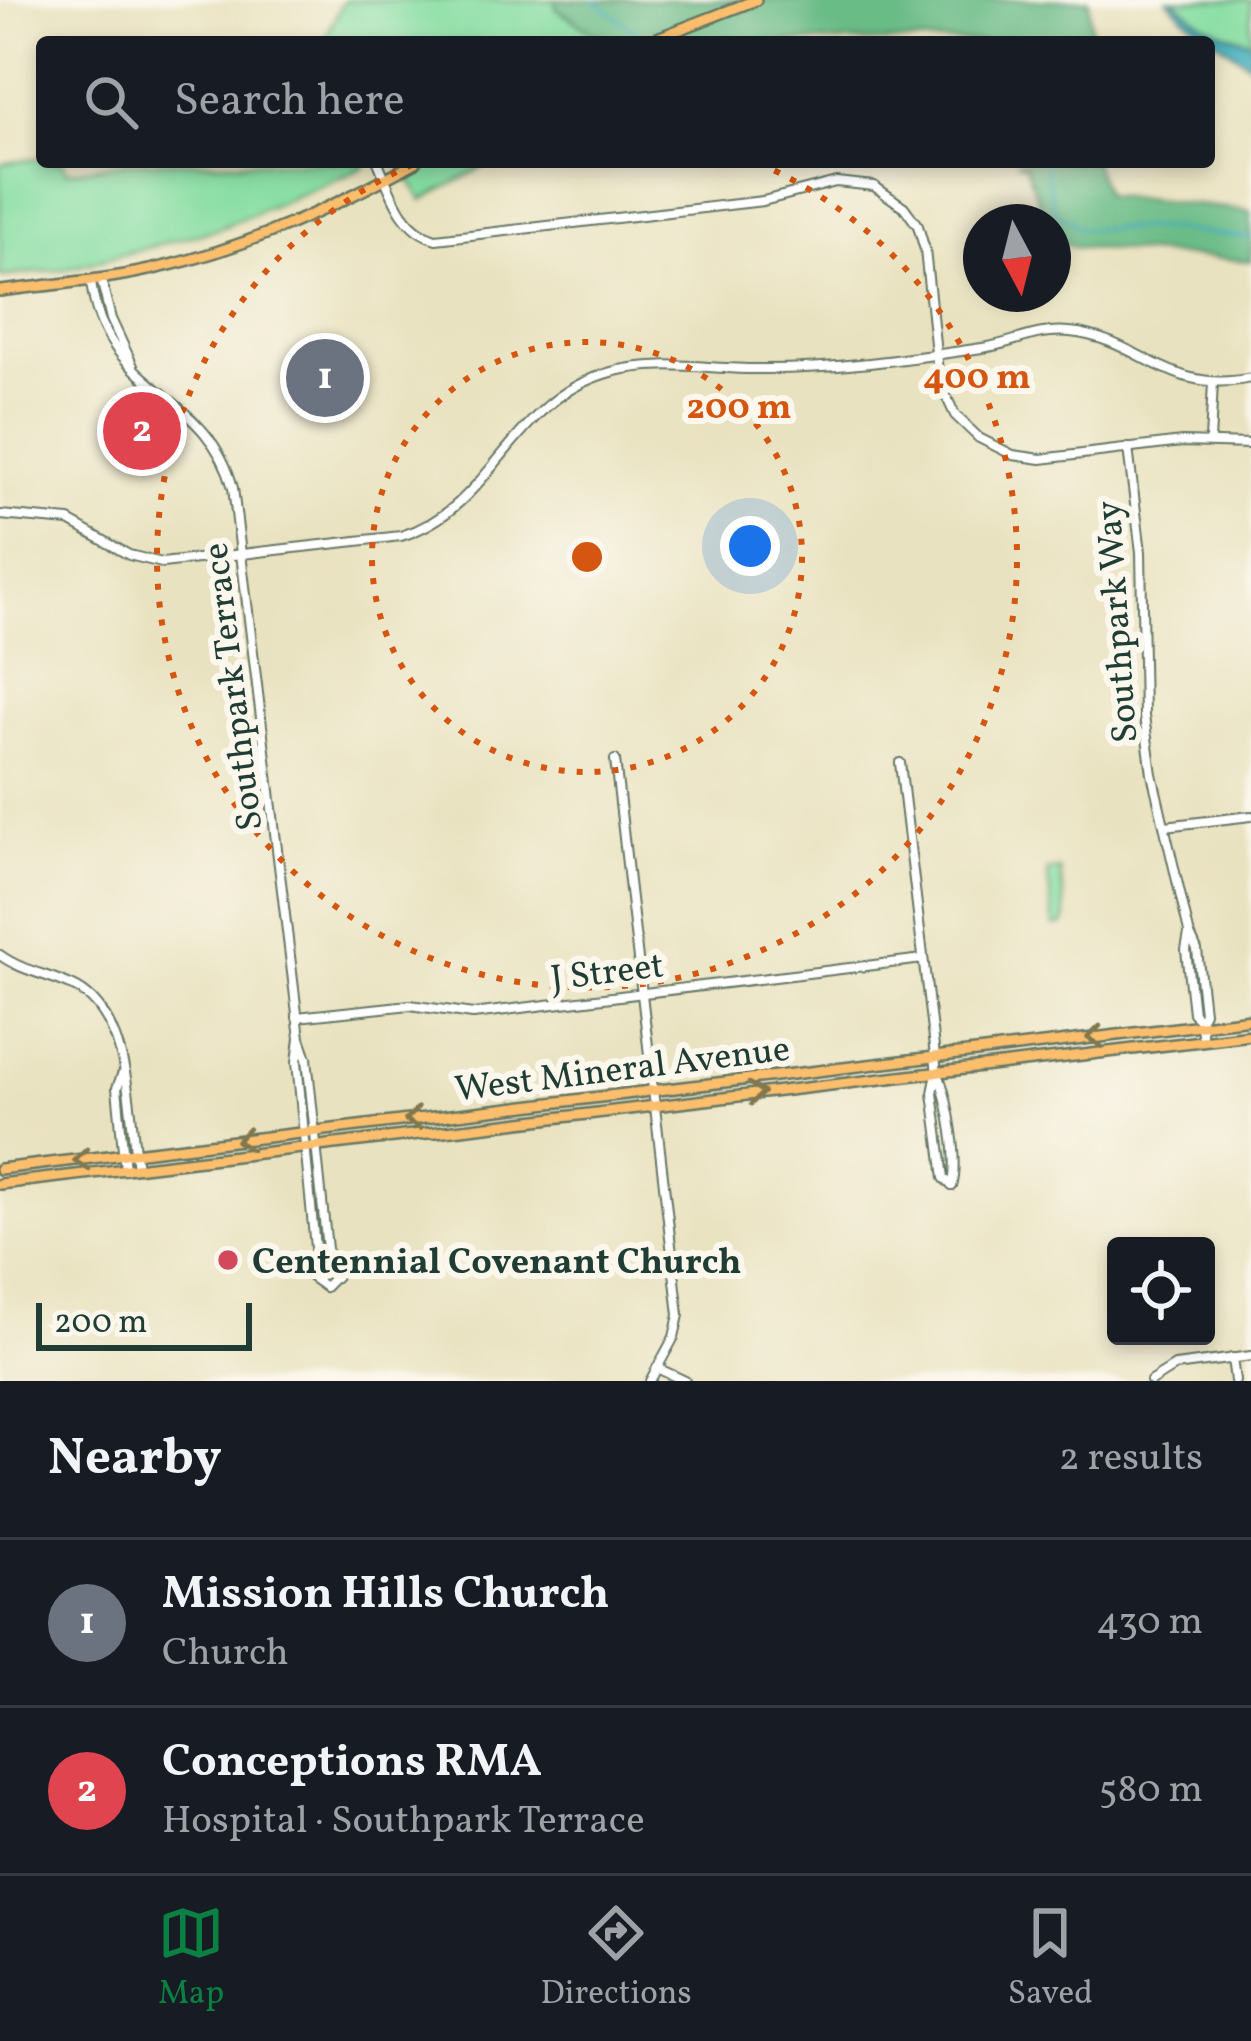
<!DOCTYPE html>
<meta charset="utf-8">
<style>
body{margin:0;font-family:Vollkorn,serif;background:#242831;color:#f1f3f6}
.controls{position:absolute;right:36px;bottom:36px;display:grid;overflow:hidden;border-radius:12px;box-shadow:0 6px 18px #0003}
.controls button{width:108px;height:108px;display:grid;place-items:center;padding:0;border:0;border-bottom:3px solid #363941;background:#171b24;color:#f1f3f6;font:60px sans-serif}
.compass{position:absolute;left:963px;top:204px;width:108px;height:108px;border-radius:50%;background:#171b24;box-shadow:0 6px 18px #0003;rotate:173deg}
.scale{position:absolute;left:36px;bottom:30px;width:216px;box-sizing:border-box;padding-left:12px;border:6px solid #1f3d34;border-top:0;font-size:33px;line-height:42px;white-space:nowrap;color:#1f3d34;-webkit-text-stroke:9px #fbf7ec;paint-order:stroke}
.you{position:absolute;left:750px;top:546px;width:42px;height:42px;margin:-30px;border:9px solid #fff;border-radius:50%;background:#1a73e8;box-shadow:0 0 0 18px #1a73e833}
.badge{display:grid;place-items:center;width:78px;height:78px;border-radius:50%;background:#0b8043;color:#fff;font-size:39px;font-weight:700}
.pin{position:absolute;translate:-50% -50%;border:6px solid #fff;box-shadow:0 3px 12px #0006}
.list{margin:0;padding:0;list-style:none}
h2{display:flex;justify-content:space-between;align-items:center;height:156px;margin:0;padding:0 48px;font-size:51px}
h2 small{font-size:39px;font-weight:400;color:#9ea1a6}
.list li{display:grid;grid-template-columns:78px 1fr auto;gap:36px;align-items:center;box-sizing:border-box;height:168px;padding:0 48px;border-top:3px solid #363941}
.list b{display:block;font-size:45px;white-space:nowrap}
.list p{margin:0;font-size:39px;white-space:nowrap;color:#9ea1a6}
.list em{font-size:39px;font-style:normal;color:#9ea1a6}
.icon{flex:none;width:66px;height:66px;fill:none;stroke:currentColor;stroke-width:2;stroke-linecap:round;stroke-linejoin:round}
.map{position:relative;flex:none;width:1251px;height:1381px;overflow:hidden}
.search{position:absolute;background:#171b24;box-shadow:0 6px 18px #0003;left:36px;right:36px;top:36px;height:132px;display:flex;align-items:center;gap:30px;box-sizing:border-box;padding:0 42px;border-radius:12px;color:#9ea1a6;font-size:45px}
.sheet{height:492px;background:#171b24}
nav{display:flex;justify-content:space-around;align-items:center;box-sizing:border-box;height:168px;border-top:3px solid #363941;background:#171b24;font-size:33px;color:#9ea1a6}
nav a{display:grid;justify-items:center;gap:6px}
nav .on{color:#0b8043}
.map>svg:first-child{display:block}
.green{fill:#84dda1;stroke:#528d6a;stroke-width:3}
.forest{fill:#6bbc87;stroke:#457c5e;stroke-width:3}
.water{fill:#3baab9;stroke:#2d7476;stroke-width:3}
.lines{fill:none;stroke-linecap:round;stroke-linejoin:round}
.stream{stroke:#3baab9;stroke-width:3}
.minor-casing{stroke:#667765;stroke-width:12}
.major-casing{stroke:#667765;stroke-width:14}
.minor{stroke:#fff;stroke-width:8}
.major{stroke:#fabe6d;stroke-width:9}
.oneway{stroke:#82774e}
.ring{fill:none;stroke:#d45610;stroke-width:6;stroke-dasharray:6 12}
.poi-dot{fill:#d1495b;stroke:#fbf7ec;stroke-width:4.5}
.labels{text-anchor:middle;stroke-width:12;stroke-linejoin:round;paint-order:stroke}
.street-label{font-size:36px;fill:#1f3d34;stroke:#fbf7ec}
.poi-label{font-size:36px;font-weight:bold;fill:#1f3d34;stroke:#fbf7ec;text-anchor:start}
.centre{fill:#d45610;stroke:#fbf7ec;stroke-width:6}
.ring-label{font-size:36px;text-anchor:middle;font-weight:bold;fill:#d45610;stroke:#fbf7ec;stroke-width:12;stroke-linejoin:round;paint-order:stroke}
</style>
<div class="map">
<svg width="1251" height="1381" viewBox="0 0 1251 1381">
<rect width="100%" height="100%" fill="#fbf7ec"/>
<filter id="ink" filterUnits="userSpaceOnUse"><feTurbulence type="fractalNoise" baseFrequency=".00833" numOctaves="2"/><feDisplacementMap in="SourceGraphic" scale="24" xChannelSelector="R" yChannelSelector="G"/><feConvolveMatrix kernelMatrix="1 2 1 2 8 2 1 2 1" color-interpolation-filters="sRGB"/></filter>
<filter id="wash" filterUnits="userSpaceOnUse"><feTurbulence type="fractalNoise" baseFrequency=".004" numOctaves="4" result="noise"/><feDisplacementMap in="SourceGraphic" scale="48" xChannelSelector="R" yChannelSelector="G"/><feGaussianBlur stdDeviation="2.7" result="paint"/><feColorMatrix in="noise" values="0 0 0 0 0 0 0 0 0 0 0 0 0 0 0 0 0 1.4 0 .05"/><feComposite in="paint" operator="in"/></filter>
<g filter="url(#wash)">
<rect width="100%" height="100%" fill="#e9e2c0"/>
<g class="green">
<path d="M344,0H555L556,9L608,42H323Z"/>
<path d="M1174,0H1251V41L1207,27Z"/>
<path d="M42,158V162H63L66,172L127,162H362L365,167L218,229L67,269L0,277V164Z"/>
<path d="M399,162H493L422,200Z"/>
<path d="M1060,870L1066,918L1063,925L1054,926L1047,871Z"/>
</g>
<g class="forest">
<path d="M555,0H1089L1092,42H608L556,8Z"/>
<path d="M1016,162H1094L1105,195L1251,211V261L1074,247L1053,240V222H1046L1025,166Z"/>
</g>
<path class="water" d="M1168,0H1174C1198,24 1219,33 1251,41V65L1183,16Z"/>
<g class="lines">
<g class="stream">
<path d="M594,0L645,39"/>
<path d="M843,0H883"/>
<path d="M1044,162L1055,211L1081,229L1158,228L1251,238"/>
</g>
</g>
</g>
<g filter="url(#ink)">
<g class="lines">
<defs>
<g id="minor">
<path d="M378,162C391,192 401,230 436,239L763,201L836,182L874,186L904,207L918,226L925,250L939,381L955,415L979,438L1013,455L1041,459L1182,442L1251,444"/>
<path d="M101,279L111,319L133,366"/>
<path d="M91,281C102,391 207,389 233,488L300,1038L307,1058L327,1249L336,1276L325,1287L311,1277L316,1258L297,1062L300,1038"/>
<path d="M1210,441L1213,382"/>
<path d="M1128,448L1141,552L1144,716L1152,774L1189,932L1197,950L1204,1012L1200,1020L1203,1041"/>
<path d="M0,515L69,521L129,555L162,563L401,536C497,506 508,400 611,372C658,359 708,369 756,369C831,370 908,359 982,348C1013,344 1037,328 1070,332C1141,339 1168,396 1251,378"/>
<path d="M615,760L679,1315L674,1337L650,1381"/>
<path d="M900,763L937,1073L933,1093L944,1178L952,1186"/>
<path d="M1165,826L1251,816"/>
<path d="M1189,934L1186,950L1193,1013L1200,1020"/>
<path d="M0,955C23,972 52,975 77,988C131,1018 129,1114 137,1168"/>
<path d="M297,1017L410,1005L473,1014L923,959"/>
<path d="M122,1075L117,1088L125,1170"/>
<path d="M939,1076C948,1100 960,1162 952,1186"/>
<path d="M1232,1358L1235,1381"/>
<path d="M657,1368L685,1381"/>
<path d="M1151,1381L1175,1366L1251,1356"/>
</g>
<g id="major">
<path d="M647,42L756,0"/>
<path d="M0,291C56,284 111,280 166,266C254,245 337,205 416,162"/>
<path d="M0,1169L1251,1019"/>
<path d="M0,1184L1251,1035"/>
</g>
</defs>
<use href="#minor" class="minor-casing"/>
<use href="#major" class="major-casing"/>
<use href="#minor" class="minor"/>
<use href="#major" class="major"/>
</g>
<defs><path id="oneway-chevron" d="M-2-3.5L2.5 0L-2 3.5" fill="none" stroke-width="1.6" stroke-linecap="round" stroke-linejoin="round" transform="scale(3)"/></defs>
<g class="oneway">
<use href="#oneway-chevron" transform="translate(1095 1037) rotate(174)"/>
<use href="#oneway-chevron" transform="translate(756 1093) rotate(-6)"/>
<use href="#oneway-chevron" transform="translate(413 1119) rotate(173)"/>
<use href="#oneway-chevron" transform="translate(244 1140) rotate(173)"/>
<use href="#oneway-chevron" transform="translate(82 1160) rotate(174)"/>
</g>
</g>
<g class="ring">
<circle cx="587" cy="557" r="215"/>
<path d="M758 163A430 430 0 1 1 416 163"/>
</g>
<circle class="poi-dot" cx="228" cy="1260" r="12"/>
<g class="labels">
<g class="street-label">
<text transform="translate(1115 622) rotate(-94)" y="13">Southpark Way</text>
<text transform="translate(231 687) rotate(-97)" y="13">Southpark Terrace</text>
<text transform="translate(607 970) rotate(-7)" y="13">J Street</text>
<text transform="translate(622 1067) rotate(-7)" y="13">West Mineral Avenue</text>
</g>
<g class="poi-label">
<text x="252" y="1273">Centennial Covenant Church</text>
</g>
</g>
<circle cx="587" cy="557" r="18" class="centre"/>
<g class="ring-label">
<text x="977" y="388">400 m</text>
<text x="739" y="418">200 m</text>
</g>
</svg>
<div class="controls">
<button><svg class="icon" aria-label="locate" viewBox="0 0 24 24"><circle cx="12" cy="12" r="6"/><path d="M12 2v4M12 18v4M2 12h4M18 12h4"/></svg></button>
</div>
<svg class="compass" viewBox="-18 -18 36 36"><path d="M0-13l5 13h-10z" fill="#e53935"/><path d="M0 13l5-13h-10z" fill="#9ea1a6"/></svg>
<div class="scale">200 m</div>
<div class="you"></div>
<div class="pin badge" style="left:325px;top:378px;background:#6b7280">1</div>
<div class="pin badge" style="left:142px;top:431px;background:#e0444e">2</div>
<div class="search"><svg class="icon" aria-label="search" viewBox="0 0 24 24"><circle cx="10" cy="10" r="6"/><path d="M15 15l6 6"/></svg>Search here</div>
</div>
<section class="sheet">
<h2>Nearby<small>2 results</small></h2>
<ul class="list">
<li><span class="badge" style="background:#6b7280">1</span><div><b>Mission Hills Church</b><p>Church</p></div><em>430 m</em></li>
<li><span class="badge" style="background:#e0444e">2</span><div><b>Conceptions RMA</b><p>Hospital · Southpark Terrace</p></div><em>580 m</em></li>
</ul>
</section>
<nav>
<a class="on"><svg class="icon" aria-label="map" viewBox="0 0 24 24"><path d="M3 6l6-2 6 2 6-2v14l-6 2-6-2-6 2zM9 4v14M15 6v14"/></svg>Map</a>
<a><svg class="icon" aria-label="directions" viewBox="0 0 24 24"><path d="M12 3l9 9-9 9-9-9zM9 14v-3h6M13 9l2 2-2 2"/></svg>Directions</a>
<a><svg class="icon" aria-label="saved" viewBox="0 0 24 24"><path d="M7 4h10v16l-5-4-5 4z"/></svg>Saved</a>
</nav>
